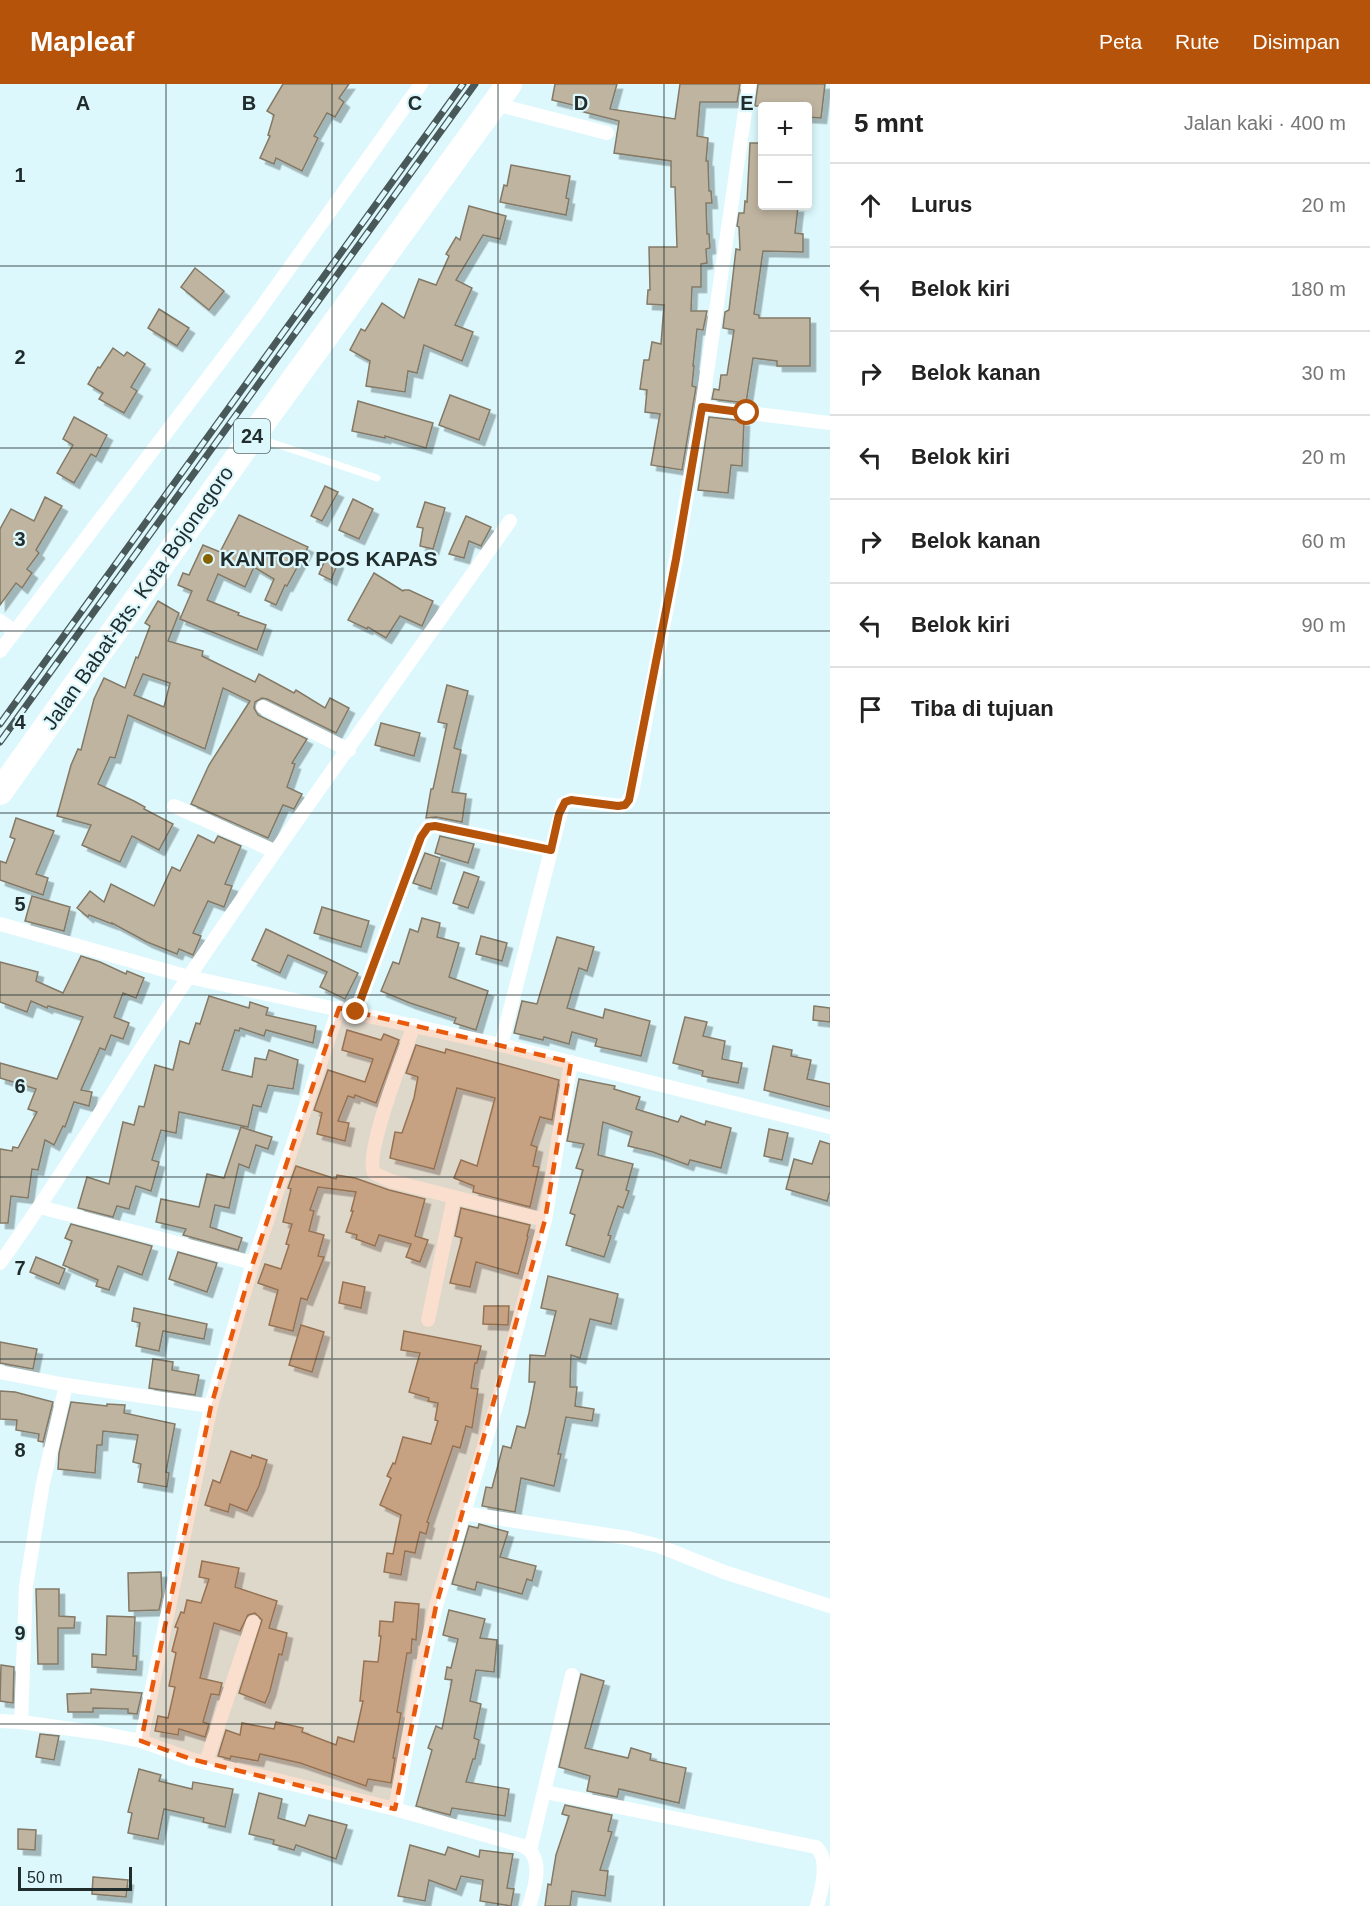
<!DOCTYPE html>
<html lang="id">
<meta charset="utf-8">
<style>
body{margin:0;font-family:Helvetica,sans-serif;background:#f6f6f6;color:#222}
.controls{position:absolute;right:18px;top:18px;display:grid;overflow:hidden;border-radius:6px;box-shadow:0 3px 9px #0003}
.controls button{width:54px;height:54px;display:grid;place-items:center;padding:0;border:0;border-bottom:2px solid #e0e0e0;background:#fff;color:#222;font:30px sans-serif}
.scale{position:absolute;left:18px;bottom:15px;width:114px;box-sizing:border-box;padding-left:6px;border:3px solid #212c2d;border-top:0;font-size:16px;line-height:21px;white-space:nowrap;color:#212c2d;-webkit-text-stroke:4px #dcf8fc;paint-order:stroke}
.stop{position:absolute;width:18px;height:18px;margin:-14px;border:4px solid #b45309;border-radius:50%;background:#fff}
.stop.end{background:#b45309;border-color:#fff;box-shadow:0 2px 6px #0008}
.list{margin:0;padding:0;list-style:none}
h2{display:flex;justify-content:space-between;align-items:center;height:78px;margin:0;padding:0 24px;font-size:26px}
h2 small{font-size:20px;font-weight:400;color:#767676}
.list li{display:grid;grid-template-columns:39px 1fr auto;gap:18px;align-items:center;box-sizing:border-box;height:84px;padding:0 24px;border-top:2px solid #e0e0e0}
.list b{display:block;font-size:22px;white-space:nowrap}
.list em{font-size:20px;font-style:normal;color:#767676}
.icon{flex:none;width:33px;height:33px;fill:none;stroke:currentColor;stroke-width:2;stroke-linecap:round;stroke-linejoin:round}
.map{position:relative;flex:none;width:830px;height:1822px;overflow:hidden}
header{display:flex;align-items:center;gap:36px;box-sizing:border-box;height:84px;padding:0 30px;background:#b45309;color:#fff}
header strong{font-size:28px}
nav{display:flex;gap:33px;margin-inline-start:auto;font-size:21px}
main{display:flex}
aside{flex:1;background:#fff}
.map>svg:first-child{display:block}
.building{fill:#bfb4a0;stroke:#837966;stroke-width:1.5;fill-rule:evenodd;filter:url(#shadow)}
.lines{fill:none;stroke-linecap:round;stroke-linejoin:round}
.lane{stroke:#fff;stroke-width:7}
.street{stroke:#fff;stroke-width:14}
.highway{stroke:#fff;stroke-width:26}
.rail-casing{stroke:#495859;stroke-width:7}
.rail{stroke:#dcf8fc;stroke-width:4.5;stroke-dasharray:14;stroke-linecap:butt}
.route{stroke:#b45309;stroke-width:8}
.marked{fill:#e8590c;fill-opacity:0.2;stroke:#e8590c;stroke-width:4.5;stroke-dasharray:12 8;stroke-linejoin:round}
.grid{fill:none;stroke:#212c2d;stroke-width:1.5;stroke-opacity:0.55}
.poi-dot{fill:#886200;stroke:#dcf8fc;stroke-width:2}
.labels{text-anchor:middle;stroke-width:4.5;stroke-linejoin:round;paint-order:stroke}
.shield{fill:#dcf8fc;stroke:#59696b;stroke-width:1.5}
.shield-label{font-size:20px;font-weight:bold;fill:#212c2d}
.poi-label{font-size:21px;font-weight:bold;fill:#212c2d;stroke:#dcf8fc;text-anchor:start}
.street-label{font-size:21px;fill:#212c2d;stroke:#dcf8fc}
.grid-label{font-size:20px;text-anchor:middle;font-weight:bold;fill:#212c2d;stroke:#dcf8fc;stroke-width:4.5;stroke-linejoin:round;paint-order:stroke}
</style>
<header>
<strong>Mapleaf</strong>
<nav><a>Peta</a><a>Rute</a><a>Disimpan</a></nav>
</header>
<main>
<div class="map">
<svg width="830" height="1822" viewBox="0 0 830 1822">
<defs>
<filter id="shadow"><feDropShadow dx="5.5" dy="5.5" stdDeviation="0" flood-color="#0004"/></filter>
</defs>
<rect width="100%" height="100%" fill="#dcf8fc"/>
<g class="building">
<path d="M283,0H349L339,14L344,18L335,33L327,29L314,52L318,54L302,87L276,74L274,80L260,74L270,52L268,51L274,31L267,27Z"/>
<path d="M555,0H617L610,25L675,35L680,0H740L737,18H700L697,52L708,54L706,77H708L709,107H711L712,119H706L707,150H709L710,164L706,165L707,179L701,180V203H692L691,227H707L703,246L697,245L693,282H694L692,302L696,303L682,386L651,381L660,330L645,328L647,306L640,305L644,276H649L652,258L661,260L664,221L647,220L648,206H650L649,163H677L675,103H671V77L614,69L619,37L584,28L585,24L552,16Z"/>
<path d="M758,0H825L821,34L807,33V22H755Z"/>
<path d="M750,59H762V122L798,123L795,149L803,150V168L763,167L754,230L759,231V234H810V282H777V277L753,274L746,319L712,315L714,305L719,306L721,291H727L734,246L723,244L725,228L729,226L736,165L740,166L739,143L737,142L739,129H744L745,117L747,118Z"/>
<path d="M511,81L570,92L566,114L569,115L566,131L500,118L504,101L507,102Z"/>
<path d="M469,122L506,132L500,155L483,151L456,196L472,204L455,241L473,248L462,277L424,261L417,289L408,287L405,308L366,302L370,277L350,266L361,245L365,247L382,219L404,234L419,195L436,201L449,172L446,170L456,153L460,156Z"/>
<path d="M195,184L224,207L209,226L181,203Z"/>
<path d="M159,225L189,244L177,262L148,244Z"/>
<path d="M113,264L124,272L127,268L145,280L131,303L137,307L124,329L99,315L103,309L88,300L98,283L100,284Z"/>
<path d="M450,311L490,326L479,356L439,341Z"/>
<path d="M358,317L433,339L426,364L385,352V354L352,347Z"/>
<path d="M74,333L107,351L96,373L91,370L74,399L57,389L73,361L63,355Z"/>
<path d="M709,333L744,337L742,382L731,381L728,409L698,406Z"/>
<path d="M325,402L338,408L322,437L311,432Z"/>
<path d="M45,413L62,422L36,466L39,469L27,485L32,489L22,504L16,499L0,521V445L11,425L34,437Z"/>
<path d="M353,415L373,425L359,455L339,446Z"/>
<path d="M425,418L445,424L433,465L420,462L423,444L417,443Z"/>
<path d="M239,431L308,463L287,502L285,501L276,521L265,516L274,495L254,483L245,503L218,490L207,516L239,529L238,531L266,541L257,566L180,535L192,507L178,501L183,489L189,491L203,461L220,468Z"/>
<path d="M466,432L491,443L481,462L469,457L464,474L449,470Z"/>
<path d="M326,474L338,479L331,496L319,490Z"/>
<path d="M374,489L403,507L404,506H409L433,517L422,542L400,532L386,554L368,543L367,545L348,536Z"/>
<path d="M158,517L179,529L168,557L203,567L202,572L255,598L259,590L294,609L296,606L325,624L330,614L349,624L336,649L267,615L262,614L255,618L254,624L258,631L307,655L292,679L295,680L287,703L302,710L294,725L283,721L268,754L191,720L209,681L250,617L223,604L205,665L128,631L115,674L110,673L98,700L134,717L145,723L144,725L173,740L159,766L132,752L120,778L82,761L91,741L57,732L71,681L78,665L81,666L94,615L104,594L125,604L136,573L138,574L150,542L145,539ZM143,590L170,599L164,623L134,611Z"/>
<path d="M447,601L468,607L454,664L461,666L452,708L466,710L462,738L436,733L426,734L431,705H433L447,640L438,638Z"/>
<path d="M381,639L420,649L414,672L375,661Z"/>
<path d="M16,734L54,747L36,790L48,794L43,811L0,796V777L6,779L15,755L10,753Z"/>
<path d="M198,751L214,759L218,752L241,762L225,800L232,802L224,823L208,817L193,849L201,852L193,871L179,865L177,870L147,858L112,839V840L89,831L88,833L77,824L90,807L104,818L111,800L154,822L172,783L180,787Z"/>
<path d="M440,752L474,760L468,779L435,769Z"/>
<path d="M425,769L440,774L431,805L413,799Z"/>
<path d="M464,788L479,793L468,824L453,819Z"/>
<path d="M32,812L70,823L64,847L25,837Z"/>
<path d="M322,823L369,837L361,863L314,849Z"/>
<path d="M422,834L440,839L437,853L459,859L449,893L488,907L476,946L454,939L456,934L410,919L381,907L393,878L399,880L410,845L418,848Z"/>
<path d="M266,845L358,889L345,915L320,903L327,888L288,871L280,889L252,876Z"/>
<path d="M481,852L507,859L502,877L476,870Z"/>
<path d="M557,853L594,863L587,887L579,884L567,924L603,934L605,925L650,937L641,972L595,962L597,955L572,948L569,960L544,953L543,956L514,949L522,917L537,920Z"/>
<path d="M81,872L100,878L126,890L127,887L144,894L136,914L123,909L114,933L129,939L123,955L111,951L105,966L100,964L81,1006L92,1008L89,1022L74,1018L65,1043L63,1042L54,1061L45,1056L38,1086L32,1085L28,1114L11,1112L8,1139H0V1065L12,1067L13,1063L18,1064L37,1028L28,1025L36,1005L0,994V979L57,995L83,933L48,922L47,924L31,917L27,928L0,918V878L38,888L36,897L63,909Z"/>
<path d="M209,912L249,924L250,918L268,924L266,931L316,942L313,959L266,946L264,952L240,944L239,947L235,946L222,986L252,993L255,974L266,976L269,966L298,976L293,1005L268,1001L261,1023L253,1021L248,1043L179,1028L176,1049L161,1046L152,1076L159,1078L151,1107L136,1102L129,1125L117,1122L113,1133L78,1124L87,1093L109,1100L123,1038L134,1041L139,1022L144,1023L155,981L173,986L180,957L189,960L196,939L200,940Z"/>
<path d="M814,922L830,924V938L813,936Z"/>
<path d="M685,933L707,938L703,952L725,957L722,975L742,979L738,999L702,992L703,987L673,979Z"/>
<path d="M347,946L381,956L384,950L399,956L376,1019L355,1011L354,1014L348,1012L338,1037L349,1039L345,1057L317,1050L322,1029L314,1026L328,986L365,998L373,975L342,966Z"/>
<path d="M416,961L445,969L446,965L559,996L552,1036L540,1033L531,1061L537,1063L533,1082L539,1083L530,1123L473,1108L474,1102L454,1094L461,1076L477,1082L495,1014L457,1004L434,1085L390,1074L395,1048L402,1049L414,1014L418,993L406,989Z"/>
<path d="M773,962L792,966L791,972L811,976L807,995L830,1000V1023L764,1006Z"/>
<path d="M579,995L615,1002L614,1005L640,1013L636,1025L678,1038L681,1032L705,1041L706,1037L731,1044L721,1084L690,1076L688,1081L653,1068L628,1062L632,1048L603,1038L598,1071L633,1080L626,1106L629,1107L623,1124L618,1122L608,1151L611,1152L604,1173L566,1161L575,1131L570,1129L583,1086L576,1084L584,1060L567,1057Z"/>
<path d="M241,1043L272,1053L268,1065L256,1061L249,1084L239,1080L229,1124L215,1121L210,1143L242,1154L238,1166L183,1151L186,1145L156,1138L161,1115L199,1123L207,1090L224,1094Z"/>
<path d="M769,1045L788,1049L782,1076L764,1072Z"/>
<path d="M820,1057L830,1060V1107L827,1117L786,1105L794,1075L812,1080Z"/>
<path d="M296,1082L336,1095L337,1091L355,1094L389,1106L425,1115L415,1152L428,1156L420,1178L406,1173L411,1160L379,1151L375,1162L356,1155L357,1151L346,1148L353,1127H351L356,1108L318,1103L310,1126L314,1127L309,1147L324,1151L318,1172L324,1173L307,1216L301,1214L293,1247L269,1241L278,1206L258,1199L265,1180L281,1185L289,1161L286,1160L292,1140L283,1138L291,1105L288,1104Z"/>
<path d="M461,1124L530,1141L527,1152L528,1153L518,1190L476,1178L470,1203L450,1199L462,1154L455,1152Z"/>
<path d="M71,1140L152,1162L142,1191L118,1182L109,1206L96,1202L98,1196L63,1181L72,1157L65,1154Z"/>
<path d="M178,1168L217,1179L207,1208L169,1195Z"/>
<path d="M36,1173L65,1185L59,1200L30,1188Z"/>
<path d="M548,1192L618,1210L611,1240L590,1235L580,1274L571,1271L570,1303H577L575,1322L594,1325L592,1337L566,1333L558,1370H561L554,1402L521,1394L515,1428L482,1422L486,1403L492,1404L503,1362L511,1364L517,1342L525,1344L529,1329L535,1298H529L530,1271L545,1272L556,1227L541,1224Z"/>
<path d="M343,1198L365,1203L361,1224L339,1219Z"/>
<path d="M484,1222H509L508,1241L483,1240Z"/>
<path d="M134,1224L207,1240L204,1255L163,1247L159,1267L136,1262L140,1239L132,1237Z"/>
<path d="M301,1241L324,1248L312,1288L289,1281Z"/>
<path d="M404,1247L481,1262L477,1279H475L471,1304L478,1305L472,1344L466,1342L460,1364L453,1362L427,1438L429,1439L426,1450L420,1448L415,1469L405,1467L401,1491L384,1488L387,1469L393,1470L401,1431L380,1421L391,1394L387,1392L393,1379L395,1380L403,1353L431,1360L438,1337L435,1336L438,1319L428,1317L429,1314L409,1308L420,1269L401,1266Z"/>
<path d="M0,1258L37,1265L33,1285L0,1279Z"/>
<path d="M153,1275L173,1278L172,1286L199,1291L195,1311L149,1304Z"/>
<path d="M0,1307L15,1308L53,1318L43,1358L38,1357L39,1350L16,1346L17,1336L0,1335Z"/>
<path d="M71,1318L107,1322V1320L125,1321L124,1329L175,1340L166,1388L169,1389L167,1403L138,1398L141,1380L133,1378L138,1351L103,1347L102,1361H97L95,1389L58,1385L59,1369Z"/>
<path d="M231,1367L251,1374L252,1371L267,1376L259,1402L247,1427L230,1420L228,1428L205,1421L213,1396L220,1399Z"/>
<path d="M479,1440L508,1448L500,1473L536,1482L532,1497L527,1495L522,1510L477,1498L475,1506L452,1500L469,1442L478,1444Z"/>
<path d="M202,1477L239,1484L235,1503L277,1517L269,1544L287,1549L282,1571L279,1570L270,1607L265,1619L239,1609L262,1536L255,1529L248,1531L240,1547L214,1539L200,1594L222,1599L219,1611L211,1610L203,1638L209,1640L205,1653L179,1645L178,1651L155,1647L158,1632L168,1634L175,1603L169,1602L176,1569L172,1567L178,1544L175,1543L181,1528L184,1529L187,1516L201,1519L209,1495L199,1493Z"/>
<path d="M161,1488L162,1512L159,1526L129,1527L128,1489Z"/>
<path d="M36,1505H59V1532L75,1533L74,1544H58V1580H38Z"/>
<path d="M395,1518L419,1520L416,1556L412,1555L411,1569H407L397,1628L401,1629L393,1674H395L391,1699L368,1695L366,1702L300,1679L260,1670L258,1677L231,1672L230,1675L218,1672L226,1646L240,1651L242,1639L274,1645L276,1638L303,1644L302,1648L336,1661L338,1653L354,1658L363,1617H360L364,1577L378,1578L381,1552H379L380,1537L393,1538Z"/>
<path d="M449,1526L485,1535L480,1554L497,1556L494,1588L476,1586L470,1617L481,1620L474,1654L479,1656L475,1675H473L466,1698L509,1705L505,1732L452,1724L450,1731L416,1722L432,1666L428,1664L436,1642L442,1645L452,1596L445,1595L447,1583L451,1584L458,1555L443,1551Z"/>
<path d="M107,1532L135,1533L133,1572H137L136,1586L92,1583V1570L106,1571Z"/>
<path d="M1,1581L14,1583L13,1619L0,1617Z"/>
<path d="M581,1590L604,1597L585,1664L628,1674L631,1664L651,1670L650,1676L686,1684L679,1719L619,1705L617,1713L587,1707L590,1692L559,1683Z"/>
<path d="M91,1605L142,1609L137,1630L128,1629V1625L93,1624V1628H68L67,1610L91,1609Z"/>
<path d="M40,1650L59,1652L54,1676L36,1673Z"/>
<path d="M139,1685L161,1691L159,1697L192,1705L193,1698L233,1705L225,1743L203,1738L204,1734L164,1725L158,1755L128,1749L132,1729L128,1728Z"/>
<path d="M259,1709L282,1715L278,1734L305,1742L309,1731L347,1741L336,1775L296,1761L294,1766L273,1760L274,1756L249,1750Z"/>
<path d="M565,1721L612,1731L608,1747L612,1748L600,1786L608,1787L605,1812L572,1807L570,1822H545L548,1800L551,1801L556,1771L569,1732L562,1730Z"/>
<path d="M18,1745L36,1746L35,1766L18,1765Z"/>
<path d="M410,1761L445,1771L448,1763L479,1773L480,1766L513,1770L507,1804L514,1805L511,1822L480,1817L483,1796L461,1792L456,1806L429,1796L425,1817L398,1812Z"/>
<path d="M93,1793L128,1796L126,1813L92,1810Z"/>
</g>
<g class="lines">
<path class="lane" d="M258,354L377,394"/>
<g class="street">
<path d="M495,20L607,49"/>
<path d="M702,323L830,339"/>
<path d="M0,537L14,547"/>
<path d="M0,567L258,228L421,0"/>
<path d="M263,623L349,666"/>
<path d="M174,722L274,767"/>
<path d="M0,840L189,893L501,961L830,1043"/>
<path d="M356,928L421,753L428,743L435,742L551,766"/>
<path d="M414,941C405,967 364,1069 374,1089L391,1097L545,1136"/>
<path d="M501,961L563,720L571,716L621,722L627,719L632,709L676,475L702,323L749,0"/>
<path d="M40,1123L253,1179"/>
<path d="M0,1179C68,1085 126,984 192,888C295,736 404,587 510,437"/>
<path d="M428,1236L454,1113"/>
<path d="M0,1288L66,1301L211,1322"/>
<path d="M463,1429L628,1454L659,1462L724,1488L830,1522"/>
<path d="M0,1637L21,1638L100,1649L141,1657L191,1675L395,1725L523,1762C545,1772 535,1804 529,1822"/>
<path d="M21,1638L26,1502L43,1399L66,1301"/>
<path d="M141,1657L211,1322L253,1179L339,924"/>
<path d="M206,1678L253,1538"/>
<path d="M545,1708L816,1763C830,1775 822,1805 817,1822"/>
<path d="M395,1725L420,1592L436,1522L500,1309L545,1136L571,978"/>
<path d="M530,1766L572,1591"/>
</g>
<path class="highway" d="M0,708L253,352L509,0"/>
<defs>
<g id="rail">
<path d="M0,640L463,0"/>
<path d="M0,658L475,0"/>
</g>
</defs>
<use href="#rail" class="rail-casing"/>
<use href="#rail" class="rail"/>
</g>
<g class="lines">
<path class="route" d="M356,928L421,753L428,743L435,742L551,766L559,730L565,718L571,716L618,722L625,721L629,716L676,475L702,323L747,329"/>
</g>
<path class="marked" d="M339,924L571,978L545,1136L436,1522L395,1725L191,1675L141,1657L211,1322L253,1179Z"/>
<path class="grid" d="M166,0V1822M332,0V1822M498,0V1822M664,0V1822M0,182H830M0,364H830M0,547H830M0,729H830M0,911H830M0,1093H830M0,1275H830M0,1458H830M0,1640H830"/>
<circle class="poi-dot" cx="208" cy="475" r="6"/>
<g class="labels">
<rect class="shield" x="234" y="335" width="36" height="34" rx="4.5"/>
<g class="shield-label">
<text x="252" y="359">24</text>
</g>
<g class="poi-label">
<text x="220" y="482">KANTOR POS KAPAS</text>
</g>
<g class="street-label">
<text transform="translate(138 514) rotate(-55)" y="7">Jalan Babat-Bts. Kota Bojonegoro</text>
</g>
</g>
<g class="grid-label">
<text x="83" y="26">A</text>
<text x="249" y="26">B</text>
<text x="415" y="26">C</text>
<text x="581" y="26">D</text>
<text x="747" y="26">E</text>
<text x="20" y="98">1</text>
<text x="20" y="280">2</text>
<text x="20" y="462">3</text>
<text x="20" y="645">4</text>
<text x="20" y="827">5</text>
<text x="20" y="1009">6</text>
<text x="20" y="1191">7</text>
<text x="20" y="1373">8</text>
<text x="20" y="1556">9</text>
</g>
</svg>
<div class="controls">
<button>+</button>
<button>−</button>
</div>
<div class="scale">50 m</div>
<div class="stop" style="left:747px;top:329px"></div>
<div class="stop end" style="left:356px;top:928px"></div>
</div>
<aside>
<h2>5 mnt<small>Jalan kaki · 400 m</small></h2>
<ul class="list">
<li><svg class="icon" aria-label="ahead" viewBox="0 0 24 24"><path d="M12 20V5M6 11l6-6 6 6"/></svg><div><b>Lurus</b></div><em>20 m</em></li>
<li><svg class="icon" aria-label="left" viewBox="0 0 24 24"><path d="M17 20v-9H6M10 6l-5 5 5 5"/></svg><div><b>Belok kiri</b></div><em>180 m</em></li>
<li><svg class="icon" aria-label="right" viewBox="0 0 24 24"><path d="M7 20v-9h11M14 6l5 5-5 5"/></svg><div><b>Belok kanan</b></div><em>30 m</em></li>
<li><svg class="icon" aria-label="left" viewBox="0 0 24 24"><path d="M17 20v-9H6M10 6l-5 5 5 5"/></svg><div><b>Belok kiri</b></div><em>20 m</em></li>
<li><svg class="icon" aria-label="right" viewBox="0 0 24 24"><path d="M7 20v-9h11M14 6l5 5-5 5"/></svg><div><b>Belok kanan</b></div><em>60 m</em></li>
<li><svg class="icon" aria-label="left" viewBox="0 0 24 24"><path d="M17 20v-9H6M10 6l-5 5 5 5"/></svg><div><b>Belok kiri</b></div><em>90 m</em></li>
<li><svg class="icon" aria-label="arrive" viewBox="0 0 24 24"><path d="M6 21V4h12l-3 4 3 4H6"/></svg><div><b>Tiba di tujuan</b></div></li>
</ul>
</aside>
</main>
